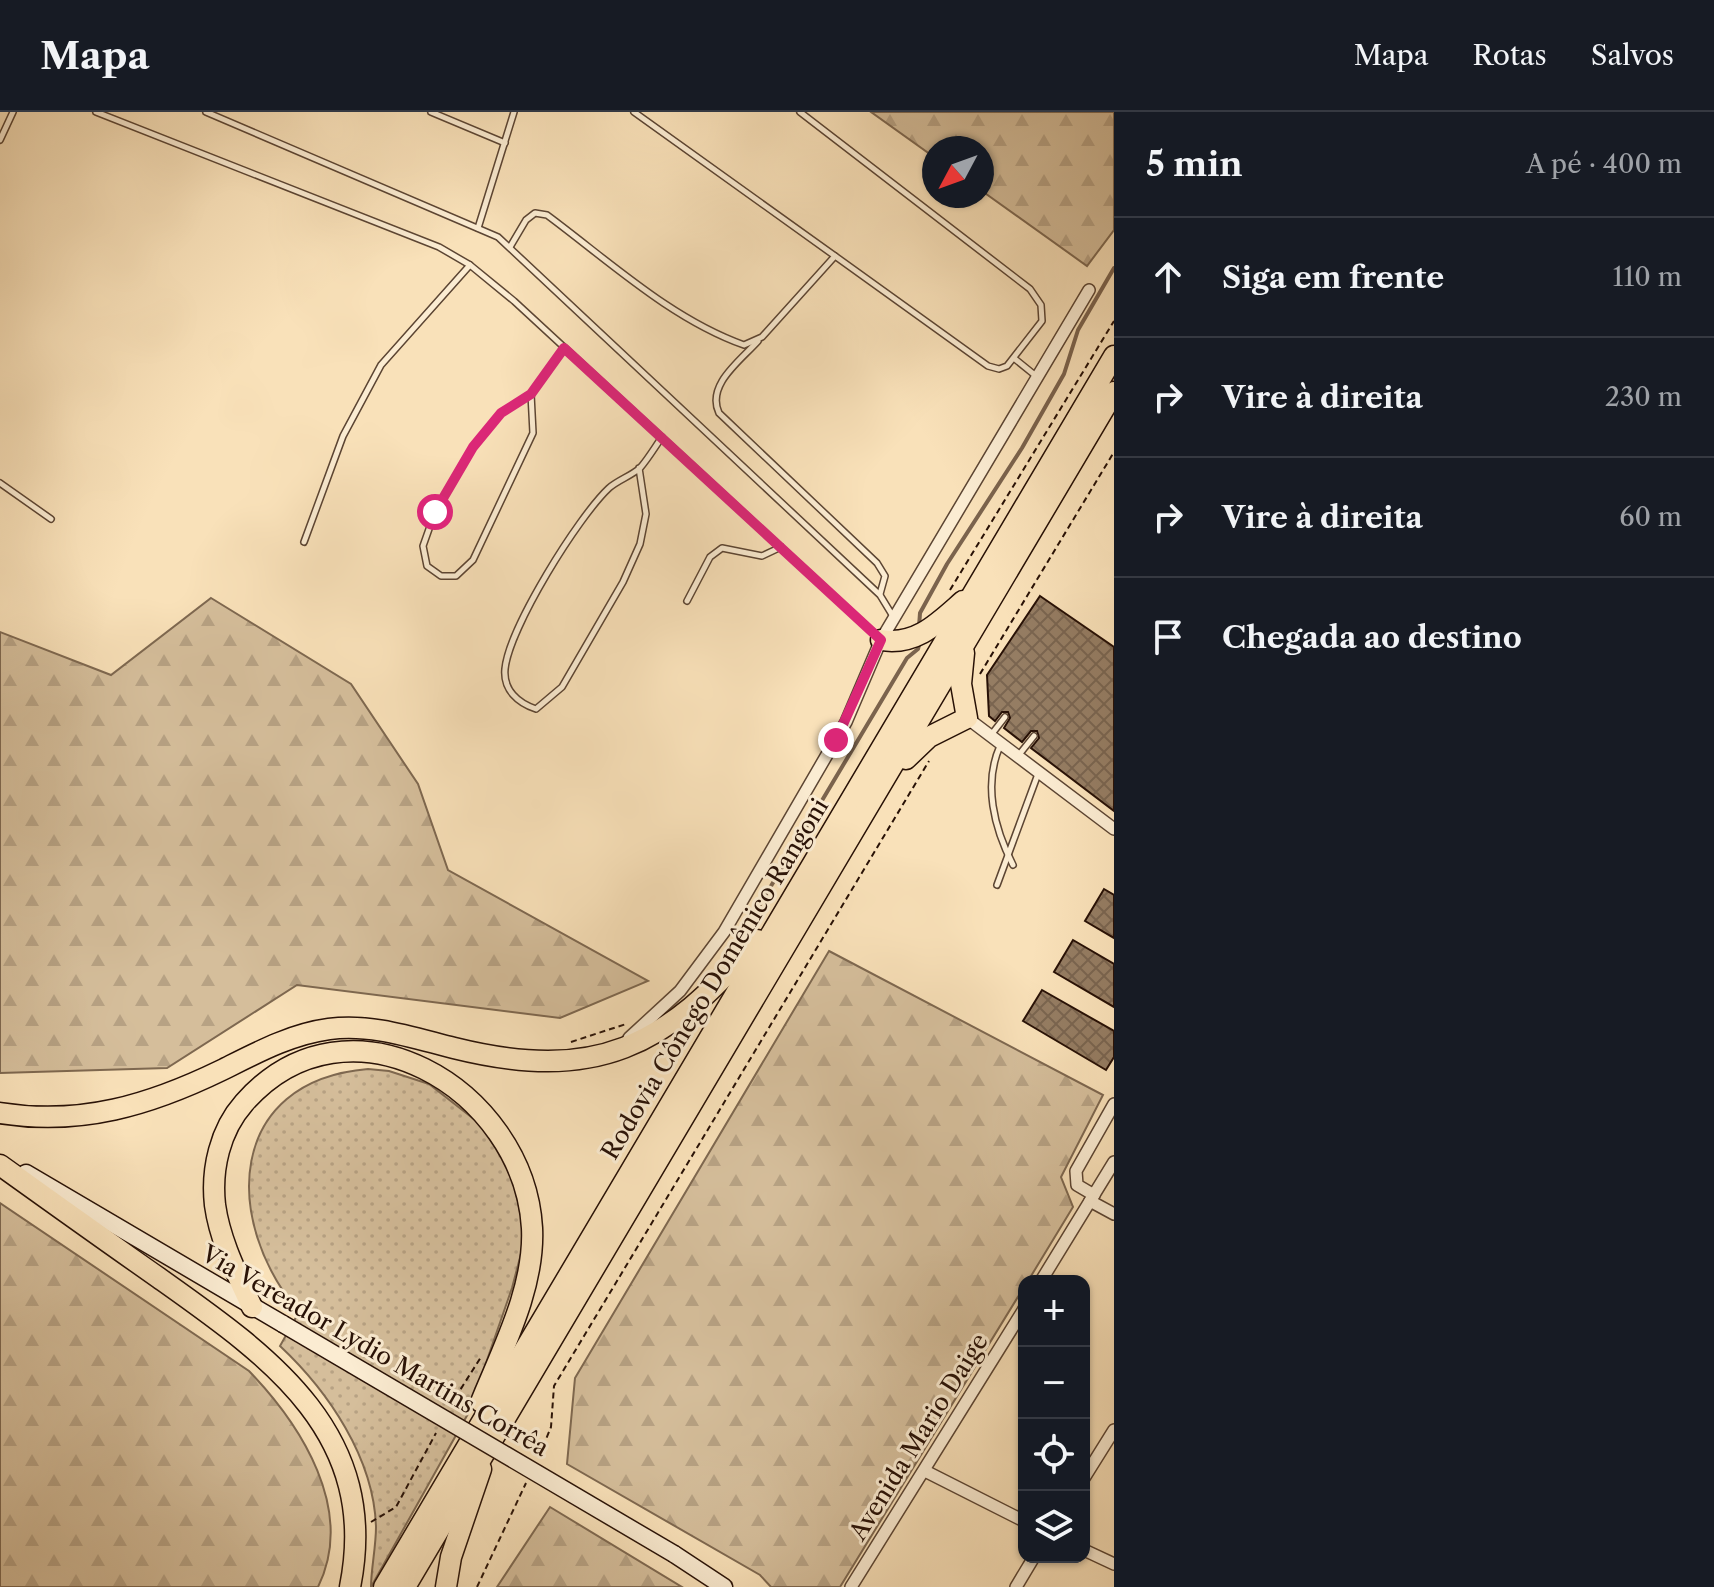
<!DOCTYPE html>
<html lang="pt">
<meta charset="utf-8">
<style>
body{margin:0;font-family:"Libre Caslon Text",serif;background:#20242c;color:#f1f3f6}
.controls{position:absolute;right:24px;bottom:24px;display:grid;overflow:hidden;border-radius:16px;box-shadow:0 2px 6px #0004}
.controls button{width:72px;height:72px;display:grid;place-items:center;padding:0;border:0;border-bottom:2px solid #363941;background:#171b24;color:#f1f3f6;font:40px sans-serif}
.compass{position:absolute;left:922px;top:24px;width:72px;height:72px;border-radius:50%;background:#171b24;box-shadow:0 2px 6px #0004;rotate:229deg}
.stop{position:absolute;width:24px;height:24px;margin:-18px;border:6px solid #db2777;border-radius:50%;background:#fff}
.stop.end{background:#db2777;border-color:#fff;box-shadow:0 2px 8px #0008}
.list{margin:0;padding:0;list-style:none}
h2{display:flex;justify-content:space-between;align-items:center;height:104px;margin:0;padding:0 32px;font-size:34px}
h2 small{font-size:26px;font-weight:400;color:#9ea1a6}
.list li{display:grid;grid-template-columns:52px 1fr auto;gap:24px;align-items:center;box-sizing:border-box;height:120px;padding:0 32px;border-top:2px solid #363941}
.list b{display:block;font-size:30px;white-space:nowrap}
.list em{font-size:26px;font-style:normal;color:#9ea1a6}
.icon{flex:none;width:44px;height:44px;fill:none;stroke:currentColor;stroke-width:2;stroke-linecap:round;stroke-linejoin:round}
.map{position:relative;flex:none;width:1114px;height:1475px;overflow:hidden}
header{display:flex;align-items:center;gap:48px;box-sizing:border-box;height:112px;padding:0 40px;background:#171b24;border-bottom:2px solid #363941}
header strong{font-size:38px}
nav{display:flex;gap:44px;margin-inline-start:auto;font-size:28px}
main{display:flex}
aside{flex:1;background:#171b24}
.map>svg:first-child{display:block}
.grass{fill:url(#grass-dots);stroke:#7e6850;stroke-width:2}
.forest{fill:url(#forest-firs);stroke:#7e6850;stroke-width:2}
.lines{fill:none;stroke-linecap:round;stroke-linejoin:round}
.stream{stroke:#7b634d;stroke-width:4}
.building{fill:url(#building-cross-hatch);stroke:#281106;stroke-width:2}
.service-casing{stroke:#5c4533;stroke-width:8}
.minor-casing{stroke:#5c4533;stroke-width:14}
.secondary-casing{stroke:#281106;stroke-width:19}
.motorway-casing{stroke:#281106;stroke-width:23}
.path{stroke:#281106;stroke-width:2;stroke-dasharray:6 4;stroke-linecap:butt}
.service{stroke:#fbecd2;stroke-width:5}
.minor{stroke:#fbecd2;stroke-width:11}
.secondary{stroke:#fbecd2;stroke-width:16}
.motorway{stroke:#f9e1b9;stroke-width:20}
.secondary-bridge-casing{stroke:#281106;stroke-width:19;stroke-linecap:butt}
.secondary-bridge{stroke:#fbecd2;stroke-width:16}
.route{stroke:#db2777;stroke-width:10}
.labels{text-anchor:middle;stroke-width:6;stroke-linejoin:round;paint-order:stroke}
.street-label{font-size:24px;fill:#281106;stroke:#fbecd2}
</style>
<header>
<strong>Mapa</strong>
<nav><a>Mapa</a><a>Rotas</a><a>Salvos</a></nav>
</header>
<main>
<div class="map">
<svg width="1114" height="1475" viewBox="0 0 1114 1475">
<defs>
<pattern id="grass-dots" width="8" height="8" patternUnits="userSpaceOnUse" patternTransform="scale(2)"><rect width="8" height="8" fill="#d5be9b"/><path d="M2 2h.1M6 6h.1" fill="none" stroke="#b7a284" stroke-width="1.8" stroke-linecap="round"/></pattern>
<pattern id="forest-firs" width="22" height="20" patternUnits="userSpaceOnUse" patternTransform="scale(2)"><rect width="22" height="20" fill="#d5be9b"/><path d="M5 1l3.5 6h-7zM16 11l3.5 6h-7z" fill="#b7a284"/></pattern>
<pattern id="building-cross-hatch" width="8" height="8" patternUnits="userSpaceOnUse" patternTransform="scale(2)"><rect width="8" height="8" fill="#957d63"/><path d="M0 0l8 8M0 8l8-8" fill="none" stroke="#7a6550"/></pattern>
</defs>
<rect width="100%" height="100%" fill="#f9e1b9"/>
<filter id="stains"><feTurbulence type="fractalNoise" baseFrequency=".0025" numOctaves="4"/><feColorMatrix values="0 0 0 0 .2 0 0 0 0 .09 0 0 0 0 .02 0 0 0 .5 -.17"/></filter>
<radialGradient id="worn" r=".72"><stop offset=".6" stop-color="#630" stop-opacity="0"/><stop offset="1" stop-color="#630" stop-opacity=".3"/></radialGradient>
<path class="grass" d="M368,957L389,959L429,972L484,1015L512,1062L523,1114L522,1138L512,1176L469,1300L371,1475C371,1457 376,1435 376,1415C374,1346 328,1279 280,1234L299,1200C222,1109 226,969 368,957Z"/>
<g class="forest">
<path d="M871,0H1114V118L1087,154L982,79V36H934V45Z"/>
<path d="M211,486L351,572L418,672L448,758L648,869L560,906L297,873L167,956L0,961V520L111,563Z"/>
<path d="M829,839L1103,983L1061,1065L1073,1095L1028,1169H1024V1175L840,1475H771L760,1463L567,1352L575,1266Z"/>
<path d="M0,1091L249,1259C301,1313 356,1398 318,1475H0Z"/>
<path d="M550,1395L682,1475H497Z"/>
</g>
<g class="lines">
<g class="stream">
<path d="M919,515L920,501L947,452L1022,336L1064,262L1078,218L1114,156"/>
<path d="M734,836L907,546L918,537L919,533"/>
</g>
</g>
<g class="building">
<path d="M1040,484L1114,535V699L1031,636L1039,626L1037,619H1031L1022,630L1004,616L1010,606L1008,600H1002L995,609L989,604L987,563Z"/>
<path d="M1104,777L1114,783V826L1085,809Z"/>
<path d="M1073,828L1114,852V895L1054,860Z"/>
<path d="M1042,878L1114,919V945L1106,958L1023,909Z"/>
</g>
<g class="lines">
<defs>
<g id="service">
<path d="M96,0L439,135L470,153L514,189L877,524"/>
<path d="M206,0L498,125L864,468L880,483L894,506"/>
<path d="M431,0L505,31"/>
<path d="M634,0L835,144"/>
<path d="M0,28L13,0"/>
<path d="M478,116L514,0"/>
<path d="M510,135L526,108L535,101L547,103C609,149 671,207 744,233L762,225L835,144L988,254L999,257L1007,254L1042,209L1041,193L1030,177L800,0"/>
<path d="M758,229C740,249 706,273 719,301L877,451L885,464L880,482"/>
<path d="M1015,247L1036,264"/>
<path d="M531,282L533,321L473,448L456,464H441L427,454L423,434L435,400L473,335L501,301L531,282L564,236"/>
<path d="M639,356L646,402L640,432L623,470L562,575L536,597C518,591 503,578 505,557C509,516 578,405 609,376C618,368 631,364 640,356C648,347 655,335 662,325"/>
<path d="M0,371L51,407"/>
<path d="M304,430L343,324L381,253L470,153"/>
<path d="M687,489L710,445L722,436L762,444L781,435"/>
<path d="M991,623L1005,605"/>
<path d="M1000,634C983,672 994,716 1013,753"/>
<path d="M1018,644L1034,624"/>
<path d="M997,773L1038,662"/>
</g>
<g id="minor">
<path d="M967,606L1114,717"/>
<path d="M629,926L680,879L724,820L846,610L881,528L1089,178"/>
<path d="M1094,1083L1077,1073L1076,1059L1114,992"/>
<path d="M1090,1089L1114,1102"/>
<path d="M1041,1169L1114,1050"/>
<path d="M925,1359L1024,1409"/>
<path d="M1084,1366L1114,1318"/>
<path d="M1084,1438L1114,1452"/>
<path d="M851,1475L1024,1197"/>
<path d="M1016,1475L1034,1445"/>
</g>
<g id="secondary">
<path d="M26,1061L283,1212"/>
<path d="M674,1442L724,1475"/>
</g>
<g id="motorway">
<path d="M881,528C916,534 938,511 963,489"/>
<path d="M906,647L929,625L967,606L961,572L964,541"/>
<path d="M0,1001C81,1014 150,993 222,958C256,941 291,922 329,917C371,911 414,926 454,936C595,971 666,936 757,828"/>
<path d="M0,1053C53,1091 106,1129 159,1166C269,1244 381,1321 350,1475"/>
<path d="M252,1195C237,1162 220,1129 215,1093C211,1057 220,1018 244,991C348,872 524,977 532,1116C535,1175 503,1236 481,1290"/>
<path d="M384,1475L1114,244"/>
<path d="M405,1475L1114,280"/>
<path d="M446,1475L451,1445L481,1357"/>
</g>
</defs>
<use href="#service" class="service-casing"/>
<use href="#minor" class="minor-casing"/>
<use href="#secondary" class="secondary-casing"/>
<use href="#motorway" class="motorway-casing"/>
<g class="path">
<path d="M950,478L1114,209"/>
<path d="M980,562L1114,340"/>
<path d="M571,930L626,912"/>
<path d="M450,1294L481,1245"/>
<path d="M539,1344L551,1315L554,1274L929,649"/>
<path d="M371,1410L396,1395L436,1321"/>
<path d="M477,1475L526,1371"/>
</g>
<use href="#service" class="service"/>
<use href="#minor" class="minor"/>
<use href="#secondary" class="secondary"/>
<use href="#motorway" class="motorway"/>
<defs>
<path id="secondary-bridge" d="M283,1212L674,1442"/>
</defs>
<use href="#secondary-bridge" class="secondary-bridge-casing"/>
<use href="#secondary-bridge" class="secondary-bridge"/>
</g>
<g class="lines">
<path class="route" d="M435,400L473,335L501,301L531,282L564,236L881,528L836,628"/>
</g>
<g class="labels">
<g class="street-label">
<text transform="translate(715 867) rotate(-59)" y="8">Rodovia Cônego Domênico Rangoni</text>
<text transform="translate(375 1239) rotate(30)" y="8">Via Vereador Lydio Martins Corrêa</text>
<text transform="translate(919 1325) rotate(-58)" y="8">Avenida Mario Daige</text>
</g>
</g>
<rect width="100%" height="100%" filter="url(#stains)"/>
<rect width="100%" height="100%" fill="url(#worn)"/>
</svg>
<div class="controls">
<button>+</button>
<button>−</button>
<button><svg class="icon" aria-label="locate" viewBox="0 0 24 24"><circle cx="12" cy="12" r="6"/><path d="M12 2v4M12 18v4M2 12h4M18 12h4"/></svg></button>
<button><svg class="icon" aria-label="layers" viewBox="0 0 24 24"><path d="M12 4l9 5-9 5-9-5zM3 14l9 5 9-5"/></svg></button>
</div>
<svg class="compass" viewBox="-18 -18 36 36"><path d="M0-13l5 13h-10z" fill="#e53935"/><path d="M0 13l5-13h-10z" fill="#9ea1a6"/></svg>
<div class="stop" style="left:435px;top:400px"></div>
<div class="stop end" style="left:836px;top:628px"></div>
</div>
<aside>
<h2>5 min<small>A pé · 400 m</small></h2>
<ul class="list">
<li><svg class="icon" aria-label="ahead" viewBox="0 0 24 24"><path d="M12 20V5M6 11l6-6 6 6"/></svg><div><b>Siga em frente</b></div><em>110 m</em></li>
<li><svg class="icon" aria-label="right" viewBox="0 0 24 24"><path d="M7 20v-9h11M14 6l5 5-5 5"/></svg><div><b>Vire à direita</b></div><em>230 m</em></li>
<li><svg class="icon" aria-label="right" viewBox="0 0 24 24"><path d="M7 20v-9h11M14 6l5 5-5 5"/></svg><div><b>Vire à direita</b></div><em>60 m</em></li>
<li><svg class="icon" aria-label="arrive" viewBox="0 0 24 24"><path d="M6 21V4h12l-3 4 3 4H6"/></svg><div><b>Chegada ao destino</b></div></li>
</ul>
</aside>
</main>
